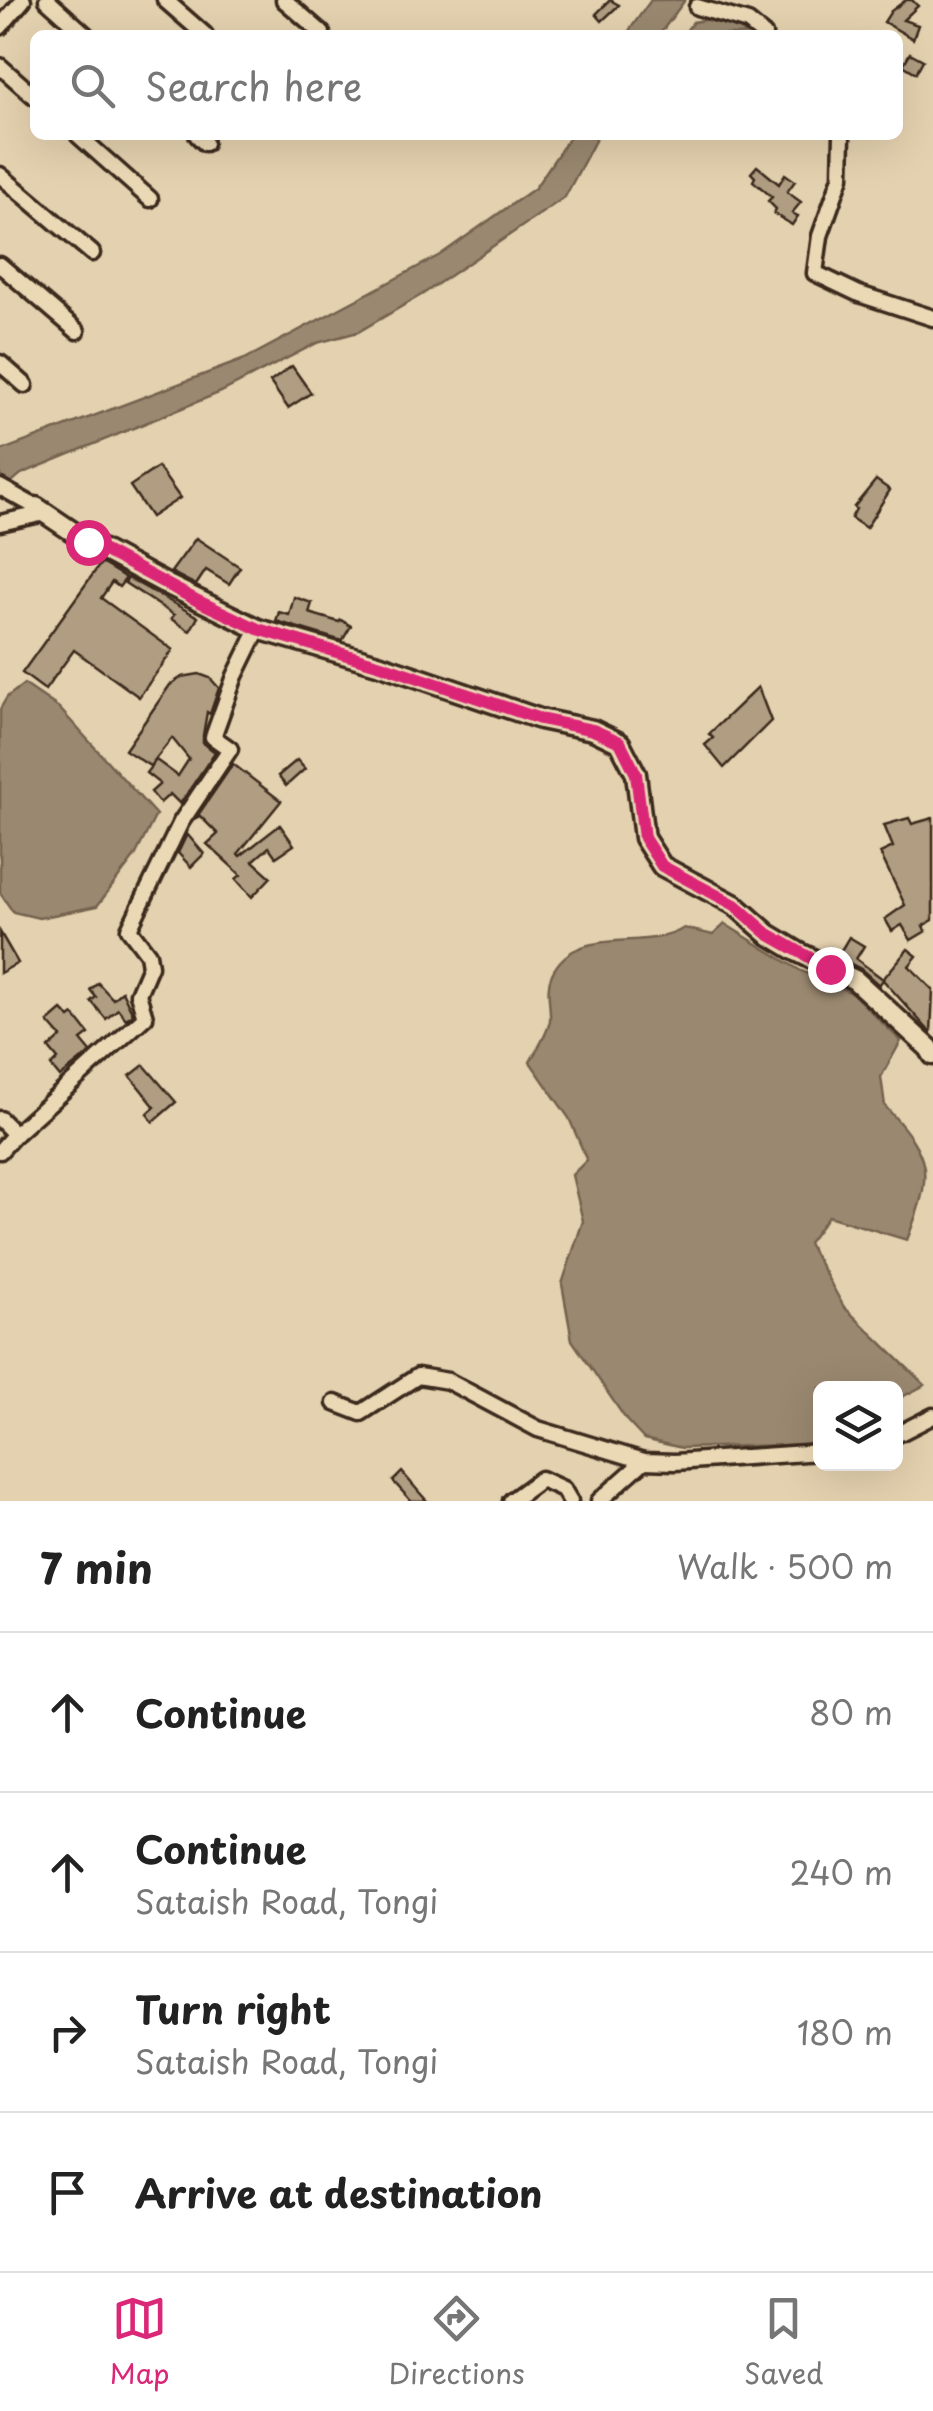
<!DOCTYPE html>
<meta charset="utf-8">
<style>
body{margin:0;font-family:"Playpen Sans",sans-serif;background:#f6f6f6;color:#222}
.controls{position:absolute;right:30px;bottom:30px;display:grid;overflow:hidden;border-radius:15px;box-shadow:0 10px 40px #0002}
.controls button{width:90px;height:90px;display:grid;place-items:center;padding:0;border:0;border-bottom:2px solid #e0e0e0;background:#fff;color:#222;font:50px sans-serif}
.stop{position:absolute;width:30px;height:30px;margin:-22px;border:8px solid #db2777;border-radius:50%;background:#fff}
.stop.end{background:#db2777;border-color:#fff;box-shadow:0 2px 10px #0008}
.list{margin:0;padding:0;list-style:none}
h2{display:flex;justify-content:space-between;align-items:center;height:130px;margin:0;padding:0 40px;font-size:42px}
h2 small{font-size:32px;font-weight:400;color:#767676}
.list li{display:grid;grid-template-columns:65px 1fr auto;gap:30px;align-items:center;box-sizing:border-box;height:160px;padding:0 40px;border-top:2px solid #e0e0e0}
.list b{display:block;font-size:38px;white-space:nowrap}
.list p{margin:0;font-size:32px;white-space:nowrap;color:#767676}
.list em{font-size:32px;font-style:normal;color:#767676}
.icon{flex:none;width:55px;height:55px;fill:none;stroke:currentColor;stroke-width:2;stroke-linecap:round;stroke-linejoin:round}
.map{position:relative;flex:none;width:933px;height:1501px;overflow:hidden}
.search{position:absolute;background:#fff;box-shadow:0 10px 40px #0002;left:30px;right:30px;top:30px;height:110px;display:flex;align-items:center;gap:25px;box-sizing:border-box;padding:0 35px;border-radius:15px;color:#767676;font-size:38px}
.sheet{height:770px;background:#fff}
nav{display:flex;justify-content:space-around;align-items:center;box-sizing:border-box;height:140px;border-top:2px solid #e0e0e0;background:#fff;font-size:28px;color:#767676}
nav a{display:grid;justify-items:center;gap:5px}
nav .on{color:#db2777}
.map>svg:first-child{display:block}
.water{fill:#9a8870;stroke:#74624f;stroke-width:2.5}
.building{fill:#b09d82;stroke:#3b2a1e;stroke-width:2.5}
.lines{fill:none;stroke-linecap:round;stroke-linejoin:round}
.minor-casing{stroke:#3b2a1e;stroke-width:21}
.tertiary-casing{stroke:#3b2a1e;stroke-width:25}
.minor{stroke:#ebd8b5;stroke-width:14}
.tertiary{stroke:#ebd8b5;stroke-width:18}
.route{stroke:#db2777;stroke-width:12}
</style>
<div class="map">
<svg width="933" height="1501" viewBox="0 0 933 1501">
<rect width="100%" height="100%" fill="#e4d1af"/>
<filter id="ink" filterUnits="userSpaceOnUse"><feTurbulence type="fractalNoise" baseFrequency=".01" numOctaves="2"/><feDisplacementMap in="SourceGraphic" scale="20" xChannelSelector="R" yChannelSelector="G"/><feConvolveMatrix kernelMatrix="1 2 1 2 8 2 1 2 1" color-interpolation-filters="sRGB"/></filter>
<g filter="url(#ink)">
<g class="water">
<path d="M651,0H685L659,35H626Z"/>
<path d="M710,19H728L747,35H683L693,22Z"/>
<path d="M571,135H598L565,197L423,294L358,332L317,343L221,392L21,474L0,492V451L245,359L440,255L535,188Z"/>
<path d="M24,684L59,708L156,815L135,856L97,906L39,918L13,912L0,893V709L7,697Z"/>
<path d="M725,924L801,971L852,993L901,1041L881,1077L885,1106C933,1159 933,1172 907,1240L828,1216L808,1243L844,1307L925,1385L896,1400V1388H820V1441L816,1444L682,1448L644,1439L627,1421L572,1340L562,1284L583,1221L572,1175L587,1160L569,1118L530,1062C537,1049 548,1034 550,1020C551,1004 545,989 552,974C576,923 646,953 684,928L713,935Z"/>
</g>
<g class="building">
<path d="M610,0L619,5L602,21L596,14Z"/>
<path d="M906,0H912L918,6L903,20L918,25L913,39L884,22L891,11Z"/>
<path d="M910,53L923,60L916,73L903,65Z"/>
<path d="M757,166L779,184L785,174L795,181L787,192L801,202L792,213L798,216L792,225L774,213L776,209L768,201L772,197L753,181L755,177L751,173Z"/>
<path d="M292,366L311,393L288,408L270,382Z"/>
<path d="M158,467L180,498L151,517L130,486Z"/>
<path d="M876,480L890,490L866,528L851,518L856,509L854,507Z"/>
<path d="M196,538L240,567L229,584L206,570L196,585L171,572Z"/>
<path d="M101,563L126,578L119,587L112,582L101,598L173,650L139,697L74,650L45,690L22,673Z"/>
<path d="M128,578L198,617L190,631L171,619L174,615L125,583Z"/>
<path d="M294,597L312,603L309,613L339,622L341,620L351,626L342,641L276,621L279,612L289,615Z"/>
<path d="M199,674L210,678L219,688L210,714L207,712L203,735V743L215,752L180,804L170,794L160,803L151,792L160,784L146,773L156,760L178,776L189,759L172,738L150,766L125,750L170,685L182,677Z"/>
<path d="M758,687L771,721L724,768L705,745L713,738L709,734Z"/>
<path d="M297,760L305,769L286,786L278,776Z"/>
<path d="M233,764L281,801L238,854L240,856L280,825L294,845L276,857L269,847L253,861L271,877L252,897L236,879L241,875L207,844L218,834L200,816L196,818Z"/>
<path d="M909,818L912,824L933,818V920L923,926L926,931L911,940L902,925L892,931L885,919L905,905L880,853L893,847L884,825Z"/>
<path d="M187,834L204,854L191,867L178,853Z"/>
<path d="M0,932L18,963L0,973Z"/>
<path d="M849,937L864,946L856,959L883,979L908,949L917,956L909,966L933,990L931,1033L883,980L879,985L861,969L837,957Z"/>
<path d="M98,983L113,999L122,991L133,1014L126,1019L118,1009L106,1019L91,1001L96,997L90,990Z"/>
<path d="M62,1010L70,1018L74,1015L89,1034L81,1040L91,1052L60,1077L51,1066L58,1059L49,1048L61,1037L48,1022Z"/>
<path d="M144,1065L176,1102L153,1122L147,1114L155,1107L130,1076Z"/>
<path d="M402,1472L419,1492L427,1501H411L393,1481Z"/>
</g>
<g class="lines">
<defs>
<g id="minor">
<path d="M47,0L86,35"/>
<path d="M165,0L205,35"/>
<path d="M284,0L322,33"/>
<path d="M697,7L748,22L764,35"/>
<path d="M0,27L23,0"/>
<path d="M0,66L35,97"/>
<path d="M78,135L150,199"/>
<path d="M197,135L205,143"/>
<path d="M842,135L841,177L820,236L815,273L859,294L933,318"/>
<path d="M0,175L92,253"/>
<path d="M0,265L77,331"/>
<path d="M0,363L25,385"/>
<path d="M0,487L36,507"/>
<path d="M0,523L45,513"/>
<path d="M0,1119L15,1134"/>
<path d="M0,1151L15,1134L145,1017L138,994L150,966L148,954L129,929L181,822L230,749L213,737L235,676L258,629"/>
<path d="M335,1403L361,1413L418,1376L448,1381L538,1429L644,1461L675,1462L820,1452"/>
<path d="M896,1435L933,1416"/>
<path d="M511,1501L541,1479L563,1489L570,1501"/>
<path d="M599,1501L644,1461"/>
</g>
<path id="tertiary" d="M36,507L88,542L166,584L258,629L381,665L540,719L593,730L620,743L636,774L644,838L662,866L735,905L768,934L798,952L855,980L929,1048L933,1055"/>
</defs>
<use href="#minor" class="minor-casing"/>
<use href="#tertiary" class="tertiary-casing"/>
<use href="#minor" class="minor"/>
<use href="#tertiary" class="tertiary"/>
</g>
</g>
<g class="lines" filter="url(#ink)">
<path class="route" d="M88,542L198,601L258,629L381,665L540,719L593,730L620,742L636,774L644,838L662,866L735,905L768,934L830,969"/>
</g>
</svg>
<div class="controls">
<button><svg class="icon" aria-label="layers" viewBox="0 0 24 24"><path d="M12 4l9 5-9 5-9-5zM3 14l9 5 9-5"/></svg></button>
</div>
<div class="stop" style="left:88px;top:542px"></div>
<div class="stop end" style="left:830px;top:969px"></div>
<div class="search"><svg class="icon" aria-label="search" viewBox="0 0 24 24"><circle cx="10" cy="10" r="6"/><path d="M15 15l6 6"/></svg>Search here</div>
</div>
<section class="sheet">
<h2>7 min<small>Walk · 500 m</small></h2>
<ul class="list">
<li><svg class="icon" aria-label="ahead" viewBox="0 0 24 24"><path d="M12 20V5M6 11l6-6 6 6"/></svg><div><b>Continue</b></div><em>80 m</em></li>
<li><svg class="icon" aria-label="ahead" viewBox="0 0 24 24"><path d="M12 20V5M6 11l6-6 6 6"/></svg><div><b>Continue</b><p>Sataish Road, Tongi</p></div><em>240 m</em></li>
<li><svg class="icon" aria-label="right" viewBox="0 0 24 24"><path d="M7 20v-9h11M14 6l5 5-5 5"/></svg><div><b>Turn right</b><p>Sataish Road, Tongi</p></div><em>180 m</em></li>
<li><svg class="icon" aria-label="arrive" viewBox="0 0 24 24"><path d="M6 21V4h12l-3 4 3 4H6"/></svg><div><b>Arrive at destination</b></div></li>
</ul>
</section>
<nav>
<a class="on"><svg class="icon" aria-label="map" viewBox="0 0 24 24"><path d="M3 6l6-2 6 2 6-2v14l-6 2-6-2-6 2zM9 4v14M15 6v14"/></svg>Map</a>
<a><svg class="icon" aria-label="directions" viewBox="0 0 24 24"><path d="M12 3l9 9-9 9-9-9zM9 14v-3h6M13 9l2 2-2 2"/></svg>Directions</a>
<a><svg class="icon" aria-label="saved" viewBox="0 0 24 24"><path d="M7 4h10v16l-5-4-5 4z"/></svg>Saved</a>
</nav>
